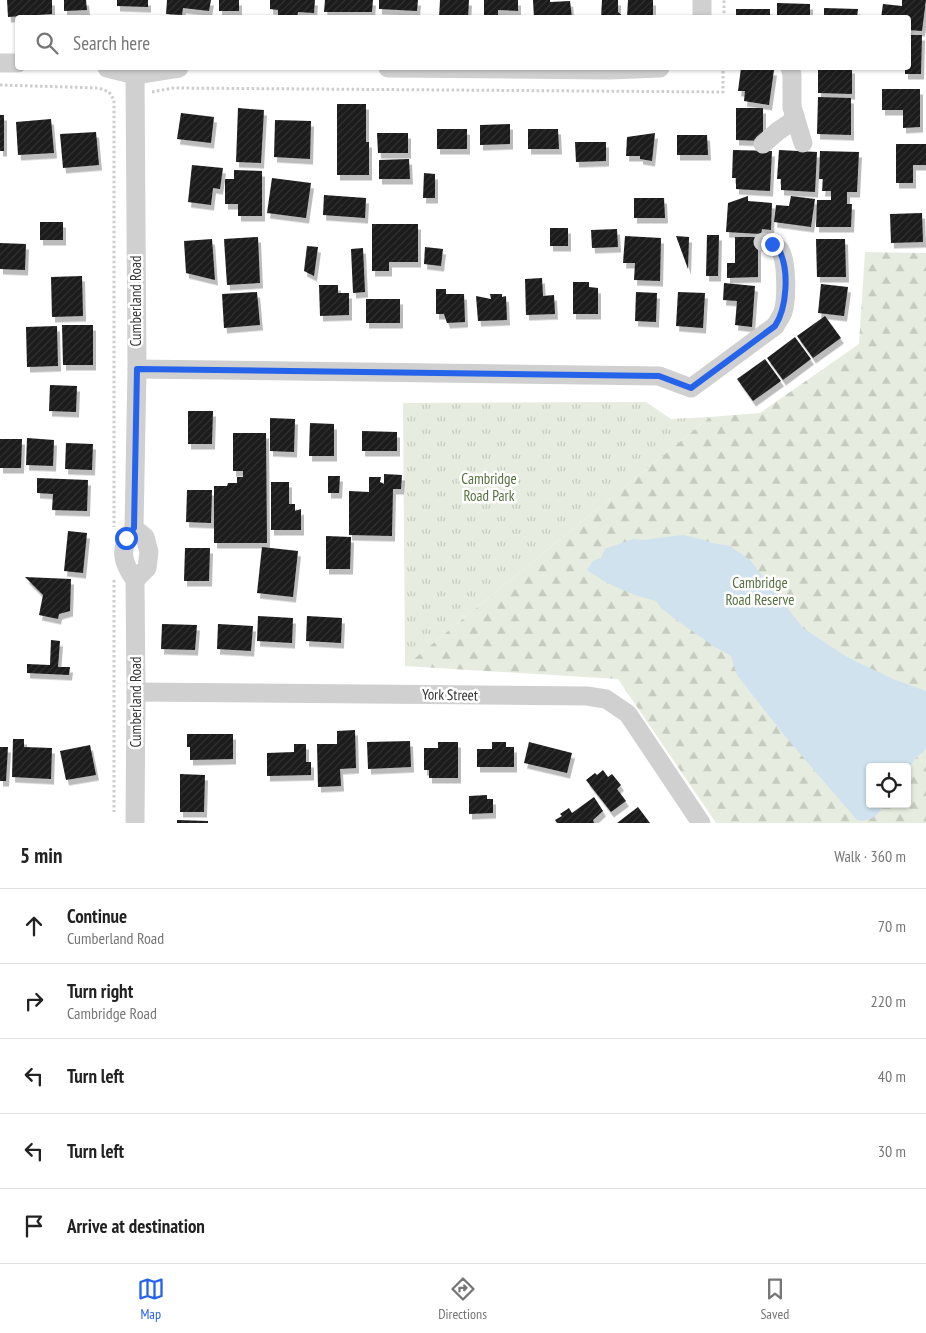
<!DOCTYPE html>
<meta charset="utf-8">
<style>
body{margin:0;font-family:"PT Sans Narrow",sans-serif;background:#f6f6f6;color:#222}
.controls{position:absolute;right:15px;bottom:15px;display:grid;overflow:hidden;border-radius:5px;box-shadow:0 1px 4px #0004}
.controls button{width:45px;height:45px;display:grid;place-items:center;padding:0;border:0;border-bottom:1px solid #e0e0e0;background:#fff;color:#222;font:25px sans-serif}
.stop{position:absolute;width:15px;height:15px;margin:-11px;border:4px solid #2563eb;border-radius:50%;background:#fff}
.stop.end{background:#2563eb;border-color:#fff;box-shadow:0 1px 5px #0008}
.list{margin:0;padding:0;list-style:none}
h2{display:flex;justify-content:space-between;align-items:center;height:65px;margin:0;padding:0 20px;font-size:21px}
h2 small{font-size:16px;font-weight:400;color:#767676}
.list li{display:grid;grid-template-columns:32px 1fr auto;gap:15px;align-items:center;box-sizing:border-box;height:75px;padding:0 20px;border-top:1px solid #e0e0e0}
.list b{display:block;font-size:19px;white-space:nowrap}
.list p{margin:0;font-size:16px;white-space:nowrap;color:#767676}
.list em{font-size:16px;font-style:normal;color:#767676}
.icon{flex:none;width:28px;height:28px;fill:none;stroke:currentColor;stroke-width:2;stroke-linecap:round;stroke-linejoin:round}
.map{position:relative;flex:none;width:926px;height:823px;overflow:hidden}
.search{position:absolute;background:#fff;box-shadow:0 1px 4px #0004;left:15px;right:15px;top:15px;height:55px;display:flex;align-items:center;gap:12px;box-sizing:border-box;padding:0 18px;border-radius:5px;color:#767676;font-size:19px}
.sheet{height:440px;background:#fff}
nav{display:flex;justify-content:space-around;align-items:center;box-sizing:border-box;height:70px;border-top:1px solid #e0e0e0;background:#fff;font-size:14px;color:#767676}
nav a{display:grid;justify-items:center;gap:2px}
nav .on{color:#2563eb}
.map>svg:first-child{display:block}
.forest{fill:url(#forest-firs);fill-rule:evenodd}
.park{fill:url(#park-tufts)}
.water{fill:#cfe2ee}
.building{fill:url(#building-hatch);filter:url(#shadow)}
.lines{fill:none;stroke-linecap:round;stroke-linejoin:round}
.path{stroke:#cdcdcd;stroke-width:3;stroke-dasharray:2.5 2.5;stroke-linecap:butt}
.street{stroke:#d0d0d0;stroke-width:19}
.route{stroke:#2563eb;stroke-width:6}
.labels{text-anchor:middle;stroke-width:5;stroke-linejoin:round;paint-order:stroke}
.street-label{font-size:15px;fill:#333;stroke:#fff}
.park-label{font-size:15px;fill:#56703f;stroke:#fff}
</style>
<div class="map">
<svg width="926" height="823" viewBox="0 0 926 823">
<defs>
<pattern id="forest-firs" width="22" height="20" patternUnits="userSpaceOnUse" patternTransform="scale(1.25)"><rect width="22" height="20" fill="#e6ecdf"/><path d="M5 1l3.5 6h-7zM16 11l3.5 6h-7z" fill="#c6cbc0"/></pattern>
<pattern id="park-tufts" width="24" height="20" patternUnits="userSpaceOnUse" patternTransform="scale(1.25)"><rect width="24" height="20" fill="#e6ecdf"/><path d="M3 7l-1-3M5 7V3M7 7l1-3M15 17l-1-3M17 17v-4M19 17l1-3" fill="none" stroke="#c6cbc0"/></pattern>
<pattern id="building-hatch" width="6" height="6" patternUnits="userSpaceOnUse" patternTransform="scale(1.25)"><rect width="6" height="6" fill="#1a1a1a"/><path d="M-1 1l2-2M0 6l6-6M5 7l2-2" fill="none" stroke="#333"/></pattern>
<filter id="shadow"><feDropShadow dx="3" dy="5.5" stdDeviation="0" flood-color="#0004"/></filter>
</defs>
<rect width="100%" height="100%" fill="#fff"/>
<path class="forest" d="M865,252L926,253V823H716L618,679L405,666L710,417L760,413L859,344ZM870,767H907V804H870Z"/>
<path class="park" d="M646,402L671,419L710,417L405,666L403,403Z"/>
<path class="water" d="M683,535L704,540L712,543L730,546L750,560L803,628L847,657L893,679L926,691V749L916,758L907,771V767H870V804H885C877,815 872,823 857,820L784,735L737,675L731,656L715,647L679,622L661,608L656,601L635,595L607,583L587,570L593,561L601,558L605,549L633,539L643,540Z"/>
<g class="building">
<path d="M7,0H52V14L8,17Z"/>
<path d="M64,0H86L87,10L64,11Z"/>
<path d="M117,0H148V7L117,6Z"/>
<path d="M167,0H211L209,11L183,8L182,15L166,14Z"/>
<rect x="219" y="0" width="20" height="11"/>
<path d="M270,0H315L314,13L298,12L297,18H278V10L270,9Z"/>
<path d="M325,0H373L372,12H324Z"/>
<path d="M379,0H418L417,11L379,9Z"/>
<path d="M440,0H469L468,18H439Z"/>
<path d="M484,0H518V11L498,10V18H484Z"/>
<path d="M533,0H550V2L570,1L572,18H534Z"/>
<path d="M602,0H618V12L625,18H601Z"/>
<path d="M628,0H653V18H627Z"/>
<path d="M902,0H926L922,31L908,30V18H881L883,4L902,6Z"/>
<path d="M777,3L810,4V18H777Z"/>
<path d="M824,8L858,9L857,18H824Z"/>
<rect x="736" y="9" width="34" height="9"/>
<path d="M908,35H922L921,74H905V68H908Z"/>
<path d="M741,68L774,70L769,105L744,101L745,91H738Z"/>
<path d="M818,68H852V94L818,93Z"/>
<path d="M882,89H920V127L903,128V110H882Z"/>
<path d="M818,97L851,98V135L817,134Z"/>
<path d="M337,104H366V142H369V175H337Z"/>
<path d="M238,108L264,110L261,163L236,162Z"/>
<path d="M736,108H763V141L736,140Z"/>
<path d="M181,113L214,117L211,143L177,139Z"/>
<rect x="0" y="115" width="4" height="36"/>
<path d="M51,119L54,153L18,155L16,122Z"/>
<path d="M275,120L311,121L310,159L274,157Z"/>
<path d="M510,124V144L480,145V125Z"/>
<rect x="437" y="129" width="30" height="20"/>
<path d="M528,129H558L559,149H528Z"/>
<path d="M96,132L99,165L63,168L60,134Z"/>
<path d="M377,133H408V153H378Z"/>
<path d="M655,133L652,161L640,159V156H626L627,137Z"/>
<path d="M677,135H707L708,155H677Z"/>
<path d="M575,142H606V161L576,162Z"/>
<path d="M896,144H926V165H913V183H896Z"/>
<path d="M733,150L772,151L770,191L736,189V178H732Z"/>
<path d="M779,150L817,152L815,192L781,190V179H777Z"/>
<path d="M820,151L859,152L857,192H847V204H852L851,227H816L817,200H831V191H822L823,179H819Z"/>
<path d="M409,159L410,179H379V160Z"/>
<path d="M192,165L223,168L220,189L213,188L211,205L188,202Z"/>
<path d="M234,170L262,171V216H238V204H225V179H234Z"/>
<path d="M424,173L435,174V198H423Z"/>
<path d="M272,178L311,183L306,218L267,213Z"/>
<path d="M324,195L366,198L365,218L323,215Z"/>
<path d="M748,196V201L772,203L771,230L762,229L761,234L726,232L728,203Z"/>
<path d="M791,196L815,199L811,227L774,222L776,205L789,206Z"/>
<path d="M634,198H664L665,218H634Z"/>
<path d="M922,213L923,242L891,243L890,214Z"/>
<rect x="40" y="222" width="23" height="18"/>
<path d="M372,224H418V262H389V271H372Z"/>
<rect x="550" y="228" width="18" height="18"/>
<path d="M617,229L618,247L592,248L591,230Z"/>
<path d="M707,235H719L718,276H706Z"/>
<path d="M625,236L661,238L660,281L634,280L635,263H623Z"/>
<path d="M676,236L689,237L688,269Z"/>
<path d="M258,237L260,283L227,285L224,239Z"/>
<path d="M735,237H758V277L727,278V263H735Z"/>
<path d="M212,239L215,280L186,273L184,241Z"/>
<path d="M816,239H845L846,277H817Z"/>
<path d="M0,243L26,244L25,270L0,269Z"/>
<path d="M307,246L318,247L314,276L304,271Z"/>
<path d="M425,247L443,249L441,266L424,264Z"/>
<path d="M363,248L365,292L353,293L351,249Z"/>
<path d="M82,276L83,316L52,317L51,277Z"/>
<path d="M542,278L543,296L554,295L555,314L526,315L525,279Z"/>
<path d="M573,282H589V287L598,288V314H573Z"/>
<path d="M724,283L755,286L752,327L735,325L737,301L723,300Z"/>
<path d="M821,284L848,287L844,316L818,313Z"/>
<path d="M319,285H338V293H349V315L320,316Z"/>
<path d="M436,289H446V294H464L465,322L447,323L444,314H436Z"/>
<path d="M257,292L260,325L224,328L222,294Z"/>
<path d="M636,292L657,293L656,322L635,321Z"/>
<path d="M678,292L705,293L703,328L676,326Z"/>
<path d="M490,294H502V297L506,296L507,320L478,321L476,296L491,299Z"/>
<rect x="366" y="299" width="34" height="24"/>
<path d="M825,316L841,338L813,358L797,336Z"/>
<path d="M62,325H93V365H63Z"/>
<path d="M57,326L58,366L27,367L26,327Z"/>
<path d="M795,337L811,359L783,380L767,358Z"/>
<path d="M765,359L781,381L753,401L737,379Z"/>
<path d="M50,385L77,386L76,412L49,411Z"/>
<path d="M188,411H213L212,444H188Z"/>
<path d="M270,418L295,419L294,452L270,451Z"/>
<path d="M310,423L334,424V456H309Z"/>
<path d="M362,431L397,432V451H362Z"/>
<path d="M233,433H266L267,543H214V486H227L228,483H237V477H243V471H233Z"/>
<path d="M27,438L54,440L53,466L26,465Z"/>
<path d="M0,439H22L21,468H0Z"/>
<path d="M66,443L93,444L92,470L65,469Z"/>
<path d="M384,474L402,475L401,489H393L392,536L349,535V491L369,492V477H381L380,482L384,484Z"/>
<path d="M328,476H340L339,493H328Z"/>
<path d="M37,478L88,480L87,511L52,510L53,494L37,493Z"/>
<path d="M271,482H289V504H295V511L301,509V530H271Z"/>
<path d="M187,490H212L211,523L186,522Z"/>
<path d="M68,531L87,533L83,573L64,571Z"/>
<path d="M326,536L351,537L350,569H326Z"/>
<path d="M262,547L298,551L293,597L257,593Z"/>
<path d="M185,548H210L209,581H184Z"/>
<path d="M25,577L71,579L70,611L59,614L58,619L39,615L43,595Z"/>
<path d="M258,616L293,618L292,643L257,641Z"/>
<path d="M307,616L342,618L341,643L306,641Z"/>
<path d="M162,624L197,625L195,650L161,649Z"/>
<path d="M218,624L253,626L251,651L217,649Z"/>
<path d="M51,640L60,641L58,667H70L69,675L27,673V664L50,665Z"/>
<path d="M355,730L356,768L340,769L341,786L318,787L317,744H337V731Z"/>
<path d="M187,734H233V759L190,760V747H187Z"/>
<path d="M13,739H24V747L52,748L51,779L12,777Z"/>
<path d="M410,741L411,767L368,769L367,742Z"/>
<path d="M438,742H458V778H429V770H424V748H438Z"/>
<path d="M492,742H506V747H514V767H477V749H492Z"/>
<path d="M529,742L572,753L567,773L524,763Z"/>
<path d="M294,744H306V762H311V775L267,776V753L294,752Z"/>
<path d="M90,745L96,775L66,780L60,751Z"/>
<path d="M0,747H8L6,781H0Z"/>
<path d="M603,770L608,777L612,774L621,785L617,789L626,801L611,812L586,780L595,773L597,775Z"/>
<path d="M180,774L205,775L204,812H180Z"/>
<path d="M487,795V799H493V813L469,814V796Z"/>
<path d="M594,797L603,811L593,820L594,823H557L555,820L562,816L560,814L569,808L572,813Z"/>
<path d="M638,807L650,823H617Z"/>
<path d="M177,820L208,821V823H177Z"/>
</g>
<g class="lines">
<g class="path">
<path d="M724,18V0"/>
<path d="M0,85L99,88L109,92L114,100V527"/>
<path d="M152,92L173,88L723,92V68"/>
<path d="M114,580V812"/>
</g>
<g class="street">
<path d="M702,0V18"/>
<path d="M0,63H18"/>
<path d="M107,68L135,75L179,68"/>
<path d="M388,68L609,70L660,68"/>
<path d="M790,68L792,75V107L803,143"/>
<path d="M135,75L137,369L134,528C119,548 121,561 135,580L136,692L135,823"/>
<path d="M763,144L778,131L790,123L795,116"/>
<path d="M137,369L659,376L691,388L775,326C778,321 781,317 783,312C787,300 787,261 780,250C776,245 769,243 763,242"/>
<path d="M134,528L145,537L149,552L147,568L135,580"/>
<path d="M136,692L587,696L606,699L628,714L701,823"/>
</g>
</g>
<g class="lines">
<path class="route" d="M126,538L134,528L137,369L659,376L691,388L775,326C787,308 789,271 780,252C779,248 775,246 772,244"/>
</g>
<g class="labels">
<g class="street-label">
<text transform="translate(136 301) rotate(-90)" y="5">Cumberland Road</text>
<text transform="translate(450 695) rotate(1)" y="5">York Street</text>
<text transform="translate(136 702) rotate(-90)" y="5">Cumberland Road</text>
</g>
<g class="park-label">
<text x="489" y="484">Cambridge<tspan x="489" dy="17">Road Park</tspan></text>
<text x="760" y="588">Cambridge<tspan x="760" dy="17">Road Reserve</tspan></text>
</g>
</g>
</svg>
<div class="controls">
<button><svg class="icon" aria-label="locate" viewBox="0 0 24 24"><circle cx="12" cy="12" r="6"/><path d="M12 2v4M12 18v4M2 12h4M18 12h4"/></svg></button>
</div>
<div class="stop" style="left:126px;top:538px"></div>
<div class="stop end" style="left:772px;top:244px"></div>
<div class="search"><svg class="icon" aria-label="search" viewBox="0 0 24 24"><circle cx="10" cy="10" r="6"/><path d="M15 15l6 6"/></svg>Search here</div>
</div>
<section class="sheet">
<h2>5 min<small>Walk · 360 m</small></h2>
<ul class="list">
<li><svg class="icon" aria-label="ahead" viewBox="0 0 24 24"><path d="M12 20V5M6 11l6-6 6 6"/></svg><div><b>Continue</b><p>Cumberland Road</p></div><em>70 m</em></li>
<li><svg class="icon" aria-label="right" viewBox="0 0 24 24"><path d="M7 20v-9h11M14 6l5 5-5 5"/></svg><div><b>Turn right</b><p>Cambridge Road</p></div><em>220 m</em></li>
<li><svg class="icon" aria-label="left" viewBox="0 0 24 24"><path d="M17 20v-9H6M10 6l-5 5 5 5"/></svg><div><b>Turn left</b></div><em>40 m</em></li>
<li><svg class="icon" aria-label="left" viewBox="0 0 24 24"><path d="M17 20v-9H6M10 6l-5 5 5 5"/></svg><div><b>Turn left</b></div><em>30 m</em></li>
<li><svg class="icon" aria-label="arrive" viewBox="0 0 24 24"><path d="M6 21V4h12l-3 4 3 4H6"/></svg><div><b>Arrive at destination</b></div></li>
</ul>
</section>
<nav>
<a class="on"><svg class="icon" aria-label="map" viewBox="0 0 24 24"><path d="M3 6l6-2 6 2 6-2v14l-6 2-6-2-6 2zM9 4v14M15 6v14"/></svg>Map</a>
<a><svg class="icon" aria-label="directions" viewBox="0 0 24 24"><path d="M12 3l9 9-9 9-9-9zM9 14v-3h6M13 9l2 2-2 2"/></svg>Directions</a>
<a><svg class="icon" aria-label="saved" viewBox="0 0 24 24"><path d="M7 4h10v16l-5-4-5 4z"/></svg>Saved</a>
</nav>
